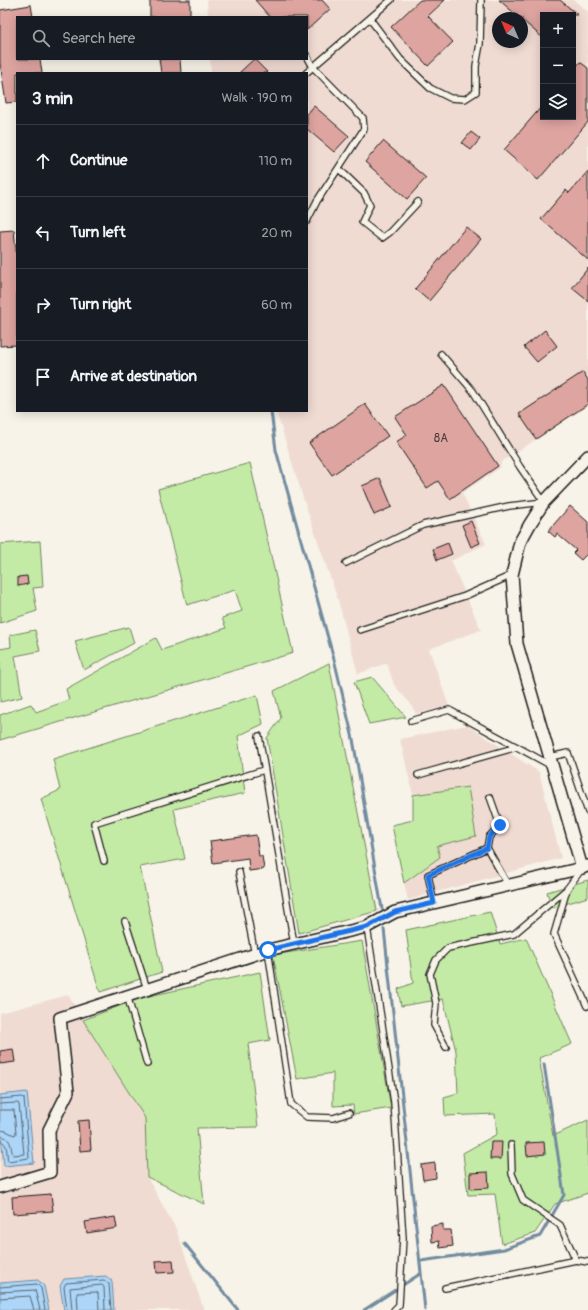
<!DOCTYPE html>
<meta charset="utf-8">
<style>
body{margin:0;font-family:Pangolin,sans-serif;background:#242831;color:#f1f3f6}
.controls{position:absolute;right:12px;top:12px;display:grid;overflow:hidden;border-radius:0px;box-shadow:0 2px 10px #0003}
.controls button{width:36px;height:36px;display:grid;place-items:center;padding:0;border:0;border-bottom:1px solid #363941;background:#171b24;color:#f1f3f6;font:20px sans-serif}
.compass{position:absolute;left:492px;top:12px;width:36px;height:36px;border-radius:50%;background:#171b24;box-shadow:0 2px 10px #0003;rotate:316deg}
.stop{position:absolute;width:12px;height:12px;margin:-9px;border:3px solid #1a73e8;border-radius:50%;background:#fff}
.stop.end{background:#1a73e8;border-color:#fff;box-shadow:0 1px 4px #0008}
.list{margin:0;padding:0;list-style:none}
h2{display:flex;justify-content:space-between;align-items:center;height:52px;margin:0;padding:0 16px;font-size:17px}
h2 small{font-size:13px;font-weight:400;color:#9ea1a6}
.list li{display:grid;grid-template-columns:26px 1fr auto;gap:12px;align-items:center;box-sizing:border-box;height:72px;padding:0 16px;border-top:1px solid #363941}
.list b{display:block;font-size:15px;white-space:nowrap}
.list em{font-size:13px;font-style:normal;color:#9ea1a6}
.icon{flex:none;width:22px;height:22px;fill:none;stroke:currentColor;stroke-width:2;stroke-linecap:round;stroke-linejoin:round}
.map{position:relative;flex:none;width:588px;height:1310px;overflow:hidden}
.search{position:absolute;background:#171b24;box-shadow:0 2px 10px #0003;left:16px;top:16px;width:292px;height:44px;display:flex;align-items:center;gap:10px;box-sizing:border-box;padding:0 14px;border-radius:0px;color:#9ea1a6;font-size:15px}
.panel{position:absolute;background:#171b24;box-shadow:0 2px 10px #0003;left:16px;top:72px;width:292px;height:340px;border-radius:0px}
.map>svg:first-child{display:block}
.built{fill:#f0dbd2;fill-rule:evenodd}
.green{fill:#c4eba5;stroke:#708460}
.water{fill:#acd5f7;stroke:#728b9f}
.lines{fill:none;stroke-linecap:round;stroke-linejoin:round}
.shore{stroke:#566674;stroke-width:1}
.stream{stroke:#728b9f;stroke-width:3}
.building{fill:#dea4a0;stroke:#1c1c1c}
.service-casing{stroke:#1c1c1c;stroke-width:8}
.minor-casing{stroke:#1c1c1c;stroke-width:14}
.service{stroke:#f7f3e8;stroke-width:5.5}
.minor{stroke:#f7f3e8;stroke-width:11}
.route{stroke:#1a73e8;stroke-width:5}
.labels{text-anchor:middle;stroke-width:3.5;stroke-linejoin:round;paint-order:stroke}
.number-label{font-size:12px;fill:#4c3e3d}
</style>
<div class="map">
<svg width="588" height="1310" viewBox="0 0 588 1310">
<rect width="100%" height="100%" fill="#f7f3e8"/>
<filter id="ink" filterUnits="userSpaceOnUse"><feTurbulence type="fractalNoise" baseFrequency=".025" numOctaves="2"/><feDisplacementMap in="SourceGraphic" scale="8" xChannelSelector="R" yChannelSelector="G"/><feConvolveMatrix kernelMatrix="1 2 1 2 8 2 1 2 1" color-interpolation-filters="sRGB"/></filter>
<g filter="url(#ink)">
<g class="built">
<path d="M207,0H574L588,12V406L501,462L500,468L462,493L486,544L451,561L481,630L429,649L449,706L416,714L410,703L394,685L387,663L358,674L338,600L305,504L276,411H307V73H211L210,59H307V17H208ZM543,15H573V117H543ZM498,18H522V42H498Z"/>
<path d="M467,725L539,772L561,858L408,900L404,883L440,857L437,846L476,835L468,787L413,795L400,739Z"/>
<path d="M68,995L145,1118L147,1177L176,1229L204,1310H0V1013Z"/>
</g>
<g class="green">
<path d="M250,463L293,653L0,740V715L31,704L36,712L69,700L66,689L156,638L162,650L226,628L222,618L242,611L235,590L187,605L158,489Z"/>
<path d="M40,541L43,587L33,588L37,611L0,623V544Z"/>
<path d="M129,627L134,643L84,670L75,641Z"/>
<path d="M35,630L40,651L15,656L22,697L0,702V649L11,647L10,635Z"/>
<path d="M329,663L377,911L299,933L267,738L281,718L274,691Z"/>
<path d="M372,677L406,717L369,724L354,682Z"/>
<path d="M257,695L263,724L238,736L245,793L174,809L185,859L140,867L162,972L100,992L41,799L60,790L53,759Z"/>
<path d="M468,787L476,836L437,846L440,857L404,883L392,825L413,820V795Z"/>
<path d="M588,880V897L552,908L547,892Z"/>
<path d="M490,912L500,944L526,938L572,1044L539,1058L553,1136L588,1120V1193L555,1204L535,1233L502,1244L495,1194L468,1195L463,1153L497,1134L495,1114L445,1116L444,1097L458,1093L456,1051L443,999L401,1006L398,989L413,983L406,930Z"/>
<path d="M362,941L391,1108L354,1114L353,1105L333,1106V1073L297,1079L273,955Z"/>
<path d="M260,972L270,1040L248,1044L258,1127L197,1128L204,1204L147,1177L145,1118L83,1020L140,998Z"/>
</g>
<g class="water">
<path d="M27,1092L34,1163L4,1166L0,1126V1095Z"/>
<path d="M106,1276L112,1281L114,1310H64L60,1286L64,1279Z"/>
<path d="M38,1280L44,1286L49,1310H0V1283Z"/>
</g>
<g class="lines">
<g class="shore">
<path d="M0,1099L22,1097L24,1098L29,1158L8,1161C6,1154 9,1142 0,1141"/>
<path d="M0,1104L17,1103L19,1104L24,1154L13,1155C10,1146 12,1137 0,1136"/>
<path d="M0,1110H14L16,1134L14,1135L6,1131L0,1130"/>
<path d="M0,1287L37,1284L41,1288L45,1310"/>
<path d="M0,1292L35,1290L40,1310"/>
<path d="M0,1298L30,1296L34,1310"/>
<path d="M67,1310L64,1287L66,1283L104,1280L109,1284L111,1310"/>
<path d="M72,1310L70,1288L102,1285L104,1287L105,1310"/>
<path d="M78,1310L77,1293L96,1292L98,1293L99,1310"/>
</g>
<g class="stream">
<path d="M271,411L276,450L335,663L353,739L382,909"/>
<path d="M384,929L425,1310"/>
<path d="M185,1244L238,1310"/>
<path d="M421,1261L504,1249L540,1236L564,1195L544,1064"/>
<path d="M364,1310L420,1274"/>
</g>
</g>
<g class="building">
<rect x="150" y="0" width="40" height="17"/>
<path d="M255,0H322L330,9L307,30V17H270Z"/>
<path d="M420,0H445L428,16L453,42L428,66L391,27Z"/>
<path d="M499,0H560L578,15H543V38L522,20V18H520Z"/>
<path d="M31,5L33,17H17V59H40L42,73H17V102L6,103L0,63V10Z"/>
<path d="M159,59H180L181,73H161Z"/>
<path d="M254,59L268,73H239Z"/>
<path d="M580,62L588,68V122L538,180L504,150L543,105V117H573V70Z"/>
<path d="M314,106L349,136L334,152L307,129V114Z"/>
<path d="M471,132L480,139L471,150L462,143Z"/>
<path d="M383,141L426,178L407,199L365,162Z"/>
<path d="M588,171V260L541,219L566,190L569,193Z"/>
<path d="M466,227L481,239L429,301L415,289Z"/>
<path d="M14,230L17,260V345L0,346V231Z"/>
<path d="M588,268V301L572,288Z"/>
<path d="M545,330L557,346L537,362L524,347Z"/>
<path d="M583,372L588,380V404L536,439L519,414Z"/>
<path d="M444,385L498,466L450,499L438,481L427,488L396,442L407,435L395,417Z"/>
<path d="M365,404L388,436L332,475L309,443Z"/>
<path d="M380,478L392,507L374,515L362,486Z"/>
<path d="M570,506L588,522V553L581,560L573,553L576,550L557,534L555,537L548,531Z"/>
<path d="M471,521L480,543L471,547L462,525Z"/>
<path d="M448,543L452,554L437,560L433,549Z"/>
<path d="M27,576L28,584L18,586V577Z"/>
<path d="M256,835L259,856H262L264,869L249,871L248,858L213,863L210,841Z"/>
<path d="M13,1049L15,1062L0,1064V1051Z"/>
<path d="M89,1120L91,1150L80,1151L78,1121Z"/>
<path d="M491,1142H502L501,1159H490Z"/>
<path d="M544,1142L545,1154L527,1156L526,1143Z"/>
<path d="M435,1163L436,1178L423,1180L421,1165Z"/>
<path d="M488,1172L489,1188L470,1189V1173Z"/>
<path d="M51,1194L53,1211L13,1214L12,1197Z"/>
<path d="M115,1217L117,1228L87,1233L85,1222Z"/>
<path d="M443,1224V1230H451L453,1246L440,1248L439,1241L432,1242L431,1226Z"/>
<path d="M173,1260L174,1272L157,1273L156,1261Z"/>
</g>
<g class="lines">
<defs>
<g id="service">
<path d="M370,19L400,59L430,88L450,98L465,99L476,92V66L480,44L481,0"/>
<path d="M307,56L313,67L363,118L364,129L317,201L307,221"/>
<path d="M306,73L391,0"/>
<path d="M339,169L364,193L370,205L362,222L382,238L390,232L418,202"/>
<path d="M346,563L423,525L509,506L544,502L520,467L473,391L441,354"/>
<path d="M360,630L465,596L512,575"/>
<path d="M411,721L449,710L552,766"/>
<path d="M259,736L294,944"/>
<path d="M550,757L568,753L588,812"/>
<path d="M418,775L517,747"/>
<path d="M487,848L489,837L500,825L490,797"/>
<path d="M104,861L94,823L264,770"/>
<path d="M581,870L567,889L554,934L587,1006"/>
<path d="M239,872L255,955"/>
<path d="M434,903L428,875L487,848L508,885"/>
<path d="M125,921L147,989"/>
<path d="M367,927L394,1102L403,1238L399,1305L394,1310"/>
<path d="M268,950L291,1104L307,1117L333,1118L349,1113"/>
<path d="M127,995L147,1064"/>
<path d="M446,1047L434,1025L436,1003L430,974L436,960L448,948L514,934L567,889"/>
<path d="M511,1145L512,1174L523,1200L560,1225L576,1260"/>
<path d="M445,1288L576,1260L588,1262"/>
</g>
<g id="minor">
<path d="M587,866L582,868L517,644L512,575L520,542L530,524L544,502L588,456"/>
<path d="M0,1187L50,1172L49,1130L68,1092L60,1018L268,950L367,927L395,912L582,868"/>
</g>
</defs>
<use href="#service" class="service-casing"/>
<use href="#minor" class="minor-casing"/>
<use href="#service" class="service"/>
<use href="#minor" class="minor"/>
</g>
</g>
<g class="lines" filter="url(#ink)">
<path class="route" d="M268,950L367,927L395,912L434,903L428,875L487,848L489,837L500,825"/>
</g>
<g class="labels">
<g class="number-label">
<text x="441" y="442">8А</text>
</g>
</g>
</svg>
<div class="controls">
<button>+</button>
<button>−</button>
<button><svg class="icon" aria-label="layers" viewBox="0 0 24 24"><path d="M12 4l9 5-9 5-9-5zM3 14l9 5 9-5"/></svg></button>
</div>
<svg class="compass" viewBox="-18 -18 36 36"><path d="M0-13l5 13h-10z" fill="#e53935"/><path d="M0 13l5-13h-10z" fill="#9ea1a6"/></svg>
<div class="stop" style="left:268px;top:950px"></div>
<div class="stop end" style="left:500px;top:825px"></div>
<div class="search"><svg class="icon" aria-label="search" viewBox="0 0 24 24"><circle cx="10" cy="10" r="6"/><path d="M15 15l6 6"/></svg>Search here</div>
<section class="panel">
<h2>3 min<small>Walk · 190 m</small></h2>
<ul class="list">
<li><svg class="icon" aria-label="ahead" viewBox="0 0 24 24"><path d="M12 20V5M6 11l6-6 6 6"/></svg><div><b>Continue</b></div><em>110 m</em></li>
<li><svg class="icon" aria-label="left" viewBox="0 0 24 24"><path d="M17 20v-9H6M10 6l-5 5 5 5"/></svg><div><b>Turn left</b></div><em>20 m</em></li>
<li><svg class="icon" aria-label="right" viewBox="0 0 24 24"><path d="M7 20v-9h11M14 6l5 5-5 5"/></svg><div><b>Turn right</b></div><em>60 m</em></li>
<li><svg class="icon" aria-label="arrive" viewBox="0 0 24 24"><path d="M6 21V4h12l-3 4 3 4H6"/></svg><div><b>Arrive at destination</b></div></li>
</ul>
</section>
</div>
